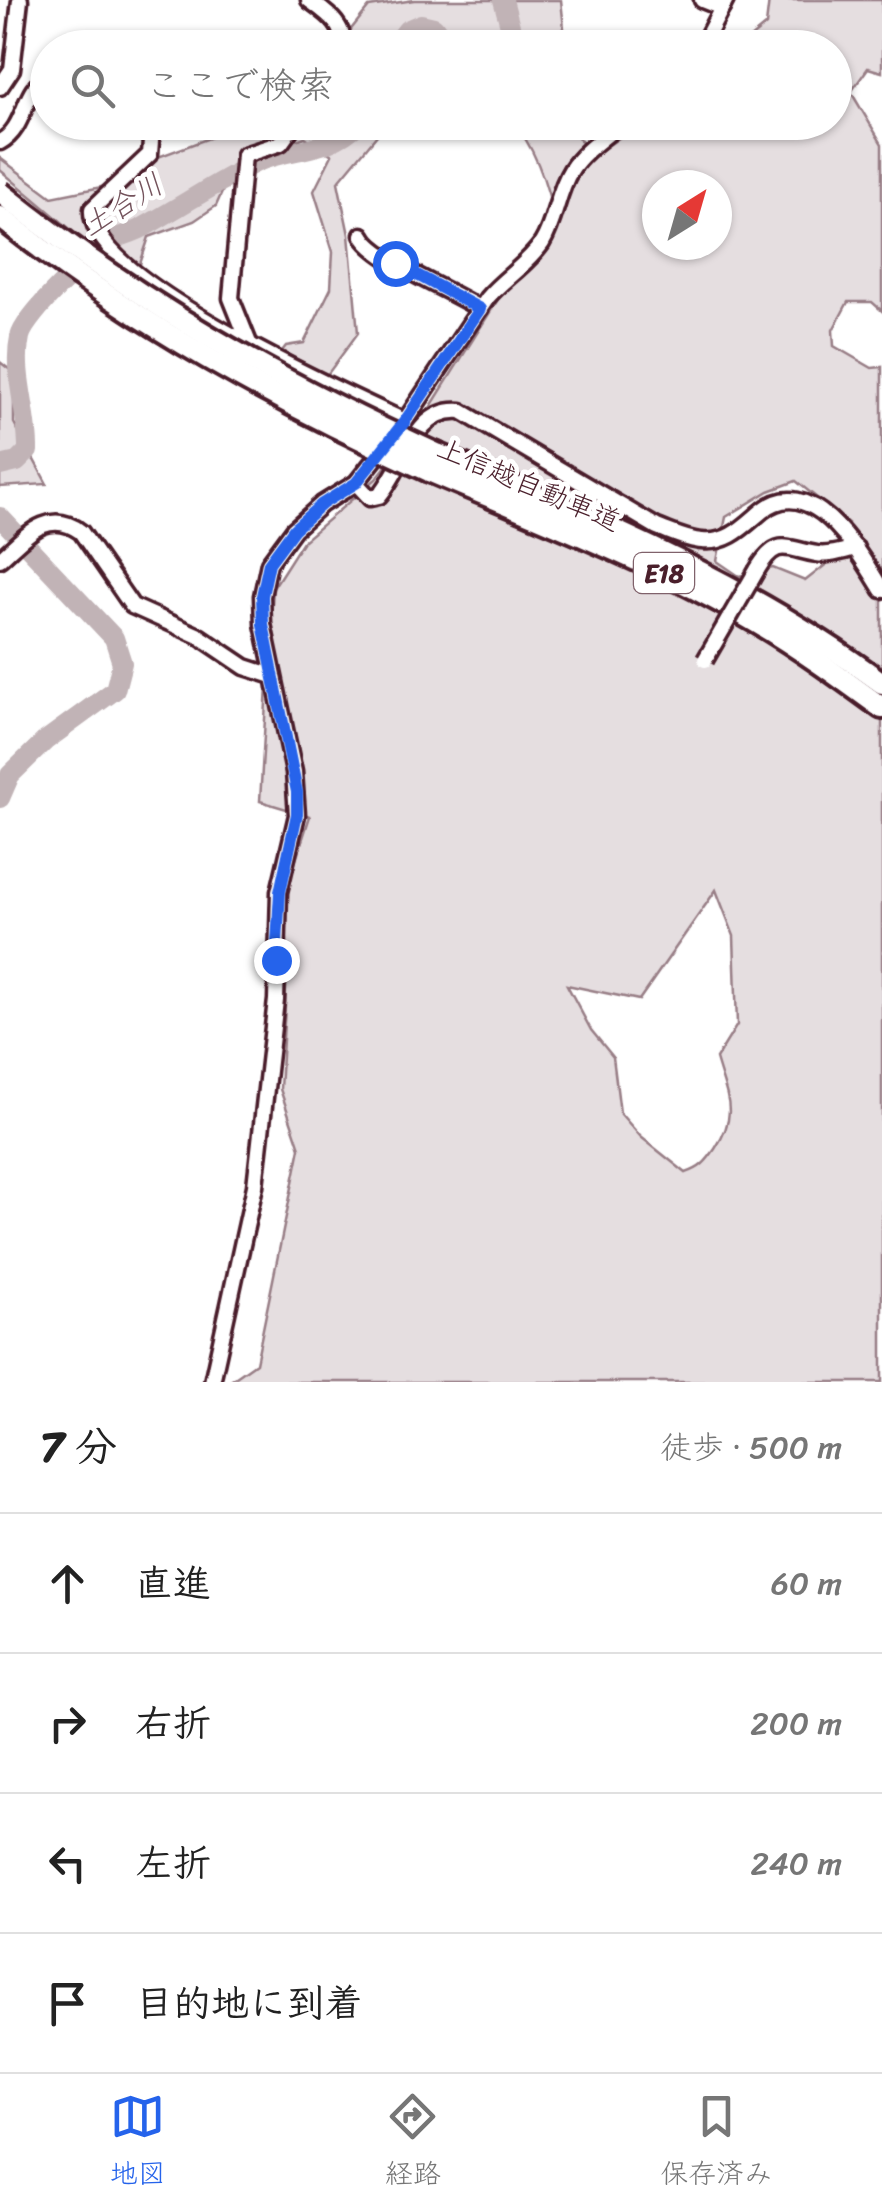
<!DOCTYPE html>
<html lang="ja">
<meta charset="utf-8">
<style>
body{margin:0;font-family:Sriracha,"Klee One",sans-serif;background:#f2f2f2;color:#222}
.compass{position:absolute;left:642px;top:170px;width:90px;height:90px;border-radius:50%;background:#fff;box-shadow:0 2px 8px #0004;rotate:37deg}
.stop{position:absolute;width:30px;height:30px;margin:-22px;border:8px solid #2563eb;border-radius:50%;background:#fff}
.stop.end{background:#2563eb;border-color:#fff;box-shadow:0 2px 10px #0008}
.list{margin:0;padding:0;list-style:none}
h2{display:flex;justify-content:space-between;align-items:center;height:130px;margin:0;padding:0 40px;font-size:42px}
h2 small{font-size:32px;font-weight:400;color:#767676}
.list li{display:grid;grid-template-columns:65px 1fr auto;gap:30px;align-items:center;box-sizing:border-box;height:140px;padding:0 40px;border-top:2px solid #e0e0e0}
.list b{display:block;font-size:38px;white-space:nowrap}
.list em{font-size:32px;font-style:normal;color:#767676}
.icon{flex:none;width:55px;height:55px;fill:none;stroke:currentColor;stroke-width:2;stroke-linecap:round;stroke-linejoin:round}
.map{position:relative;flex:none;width:882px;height:1382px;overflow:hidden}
.search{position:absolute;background:#fff;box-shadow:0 2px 8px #0004;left:30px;right:30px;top:30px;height:110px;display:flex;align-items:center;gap:25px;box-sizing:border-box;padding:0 35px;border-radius:55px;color:#767676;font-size:38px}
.sheet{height:690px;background:#fff}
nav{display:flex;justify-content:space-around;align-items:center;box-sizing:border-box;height:140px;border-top:2px solid #e0e0e0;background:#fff;font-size:28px;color:#767676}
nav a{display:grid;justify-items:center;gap:5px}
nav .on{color:#2563eb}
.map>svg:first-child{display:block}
.green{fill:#e5dee0;stroke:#987e86;stroke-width:2.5;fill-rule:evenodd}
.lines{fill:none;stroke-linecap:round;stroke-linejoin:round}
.river{stroke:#c1b3b6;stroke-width:20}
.minor-casing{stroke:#4a1f2b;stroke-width:21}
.highway-casing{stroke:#4a1f2b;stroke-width:28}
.minor{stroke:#fff;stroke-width:14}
.highway{stroke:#fff;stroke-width:20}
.minor-bridge-casing{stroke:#4a1f2b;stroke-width:21;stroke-linecap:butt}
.highway-bridge-casing{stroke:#4a1f2b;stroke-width:28;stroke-linecap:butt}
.minor-bridge{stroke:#fff;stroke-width:14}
.highway-bridge{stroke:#fff;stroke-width:20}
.route{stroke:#2563eb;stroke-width:12}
.labels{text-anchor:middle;stroke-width:9;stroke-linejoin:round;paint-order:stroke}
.shield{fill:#fff;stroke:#80626b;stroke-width:2.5}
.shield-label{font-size:25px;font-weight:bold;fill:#4a1f2b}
.street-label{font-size:28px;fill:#4a1f2b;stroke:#fff}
.water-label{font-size:30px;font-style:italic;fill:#74535c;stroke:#fff}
</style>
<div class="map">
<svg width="882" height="1382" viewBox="0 0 882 1382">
<rect width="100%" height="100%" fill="#fff"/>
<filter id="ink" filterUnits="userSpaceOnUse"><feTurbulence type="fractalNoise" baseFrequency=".01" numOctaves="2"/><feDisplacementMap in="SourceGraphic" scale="20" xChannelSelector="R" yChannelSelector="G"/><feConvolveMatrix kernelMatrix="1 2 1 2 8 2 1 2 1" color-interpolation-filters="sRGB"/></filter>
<g filter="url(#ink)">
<g class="green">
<path d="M414,0H561L566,47L336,48L369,7Z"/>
<path d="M769,0H882V72L868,68L851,92L882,144V311L872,302H848L833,330L834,346L872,368L882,367V1382H229L256,1363L300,1148L280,1089L288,956L284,897L310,816L260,801L273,588L303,541L376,479L425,416L502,293L557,230C550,195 538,149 513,123H568L583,144L599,152L640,123L834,122V48L739,47L766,25ZM657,185H717V245H657ZM796,481L848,523L828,563L805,581L773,568L739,576L717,561L726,517L769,491ZM716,890L734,936L737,1025L716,1059C727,1098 739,1113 715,1149C706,1162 701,1168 686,1173L641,1137L620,1113L613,1057L591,1030L567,985L639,1000Z"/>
<path d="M275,123H387L338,182L349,235L358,333L327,375L282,351L286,346L304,343L331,288L333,252L314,191L332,155L305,137L235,163L216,206L194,221L149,237L139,267L113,265L0,170V158L52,197L136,180L158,157L228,131L263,132Z"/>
<path d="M0,362L14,373V423L47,484L0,487Z"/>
</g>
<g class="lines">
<g class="river">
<path d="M503,0L516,48"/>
<path d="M393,48L407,30L421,24L434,27L449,48"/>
<path d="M0,466L17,462L28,451C29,414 12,374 20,337C25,315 93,251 114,239C123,235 133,233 142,228C180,207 217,182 255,163C293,145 325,156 360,122"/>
<path d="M0,517L114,638L122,663L115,690L45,741L10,775L0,798"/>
</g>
<defs>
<g id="minor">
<path d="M309,0C325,12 348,26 341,48"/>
<path d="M702,0L722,8"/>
<path d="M701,48L726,0"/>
<path d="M0,87L12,69L20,0"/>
<path d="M140,122L151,141L150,154L92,209C86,279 345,393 405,421"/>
<path d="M0,142C28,127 22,86 48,79"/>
<path d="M362,235C374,260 453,291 480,309"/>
<path d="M249,343L231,298L244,155L281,143L296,122"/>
<path d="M356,483L370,498L379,496C405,467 414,407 461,411L657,527C671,532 687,540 702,541C728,544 744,526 762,511C812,470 860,554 882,590"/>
<path d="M0,559C25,537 48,507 81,532L132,606L199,636L245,667L273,676"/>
<path d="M757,570C777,536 786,549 817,554C829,556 844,551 856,548"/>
<path d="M212,1382L255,1186L276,1000L279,892L297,815L294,772L263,624L262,596L269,563L294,529L322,504L356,483L405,421L487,298C504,278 527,265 542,243C556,220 557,192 571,170C582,152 606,136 622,122"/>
</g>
<g id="highway">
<path d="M437,454C594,520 744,581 882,683"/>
<path d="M429,471C539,518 652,561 756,622C800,648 841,678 882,708"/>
</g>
</defs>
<use href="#minor" class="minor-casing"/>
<use href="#highway" class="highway-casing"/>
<use href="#minor" class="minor"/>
<use href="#highway" class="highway"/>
<defs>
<path id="minor-bridge" d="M705,660L757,570"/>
<g id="highway-bridge">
<path d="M0,192C136,301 278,382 437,454"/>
<path d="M0,217C132,322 276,402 429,471"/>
</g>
</defs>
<use href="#minor-bridge" class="minor-bridge-casing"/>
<use href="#highway-bridge" class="highway-bridge-casing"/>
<use href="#minor-bridge" class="minor-bridge"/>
<use href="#highway-bridge" class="highway-bridge"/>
</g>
</g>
<g class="lines" filter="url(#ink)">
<path class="route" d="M276,960L280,892L297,814V792L263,624L262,596L269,563L294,529L322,504L356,483L405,421L480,309L395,263"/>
</g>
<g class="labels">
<rect class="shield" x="634" y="553" width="60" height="40" rx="8"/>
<g class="shield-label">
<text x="664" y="582">E18</text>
</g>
<g class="street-label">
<text transform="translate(529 484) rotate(23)" y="10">上信越自動車道</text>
</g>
<g class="water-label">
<text transform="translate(122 205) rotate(-32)" y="10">土合川</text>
</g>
</g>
</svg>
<svg class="compass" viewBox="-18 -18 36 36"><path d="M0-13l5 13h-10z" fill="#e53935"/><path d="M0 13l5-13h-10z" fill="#767676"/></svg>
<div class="stop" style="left:395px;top:263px"></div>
<div class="stop end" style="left:276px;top:960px"></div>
<div class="search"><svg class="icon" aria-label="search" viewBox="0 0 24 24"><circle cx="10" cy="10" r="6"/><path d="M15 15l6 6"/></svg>ここで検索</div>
</div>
<section class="sheet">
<h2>7 分<small>徒歩 · 500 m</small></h2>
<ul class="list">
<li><svg class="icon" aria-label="ahead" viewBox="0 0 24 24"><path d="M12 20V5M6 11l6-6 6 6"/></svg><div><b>直進</b></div><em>60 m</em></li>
<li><svg class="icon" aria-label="right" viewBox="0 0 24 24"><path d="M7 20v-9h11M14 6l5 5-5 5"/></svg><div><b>右折</b></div><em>200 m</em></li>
<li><svg class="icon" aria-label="left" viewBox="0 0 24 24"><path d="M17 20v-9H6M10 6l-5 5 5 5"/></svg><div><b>左折</b></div><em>240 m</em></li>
<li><svg class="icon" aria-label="arrive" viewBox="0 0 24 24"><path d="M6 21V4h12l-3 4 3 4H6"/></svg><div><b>目的地に到着</b></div></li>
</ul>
</section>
<nav>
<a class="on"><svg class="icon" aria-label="map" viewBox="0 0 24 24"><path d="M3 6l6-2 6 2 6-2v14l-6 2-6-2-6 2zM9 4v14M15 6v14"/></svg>地図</a>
<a><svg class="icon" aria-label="directions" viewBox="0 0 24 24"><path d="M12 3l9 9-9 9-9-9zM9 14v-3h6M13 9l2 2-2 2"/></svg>経路</a>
<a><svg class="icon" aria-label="saved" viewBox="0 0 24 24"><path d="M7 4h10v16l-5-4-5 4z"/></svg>保存済み</a>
</nav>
